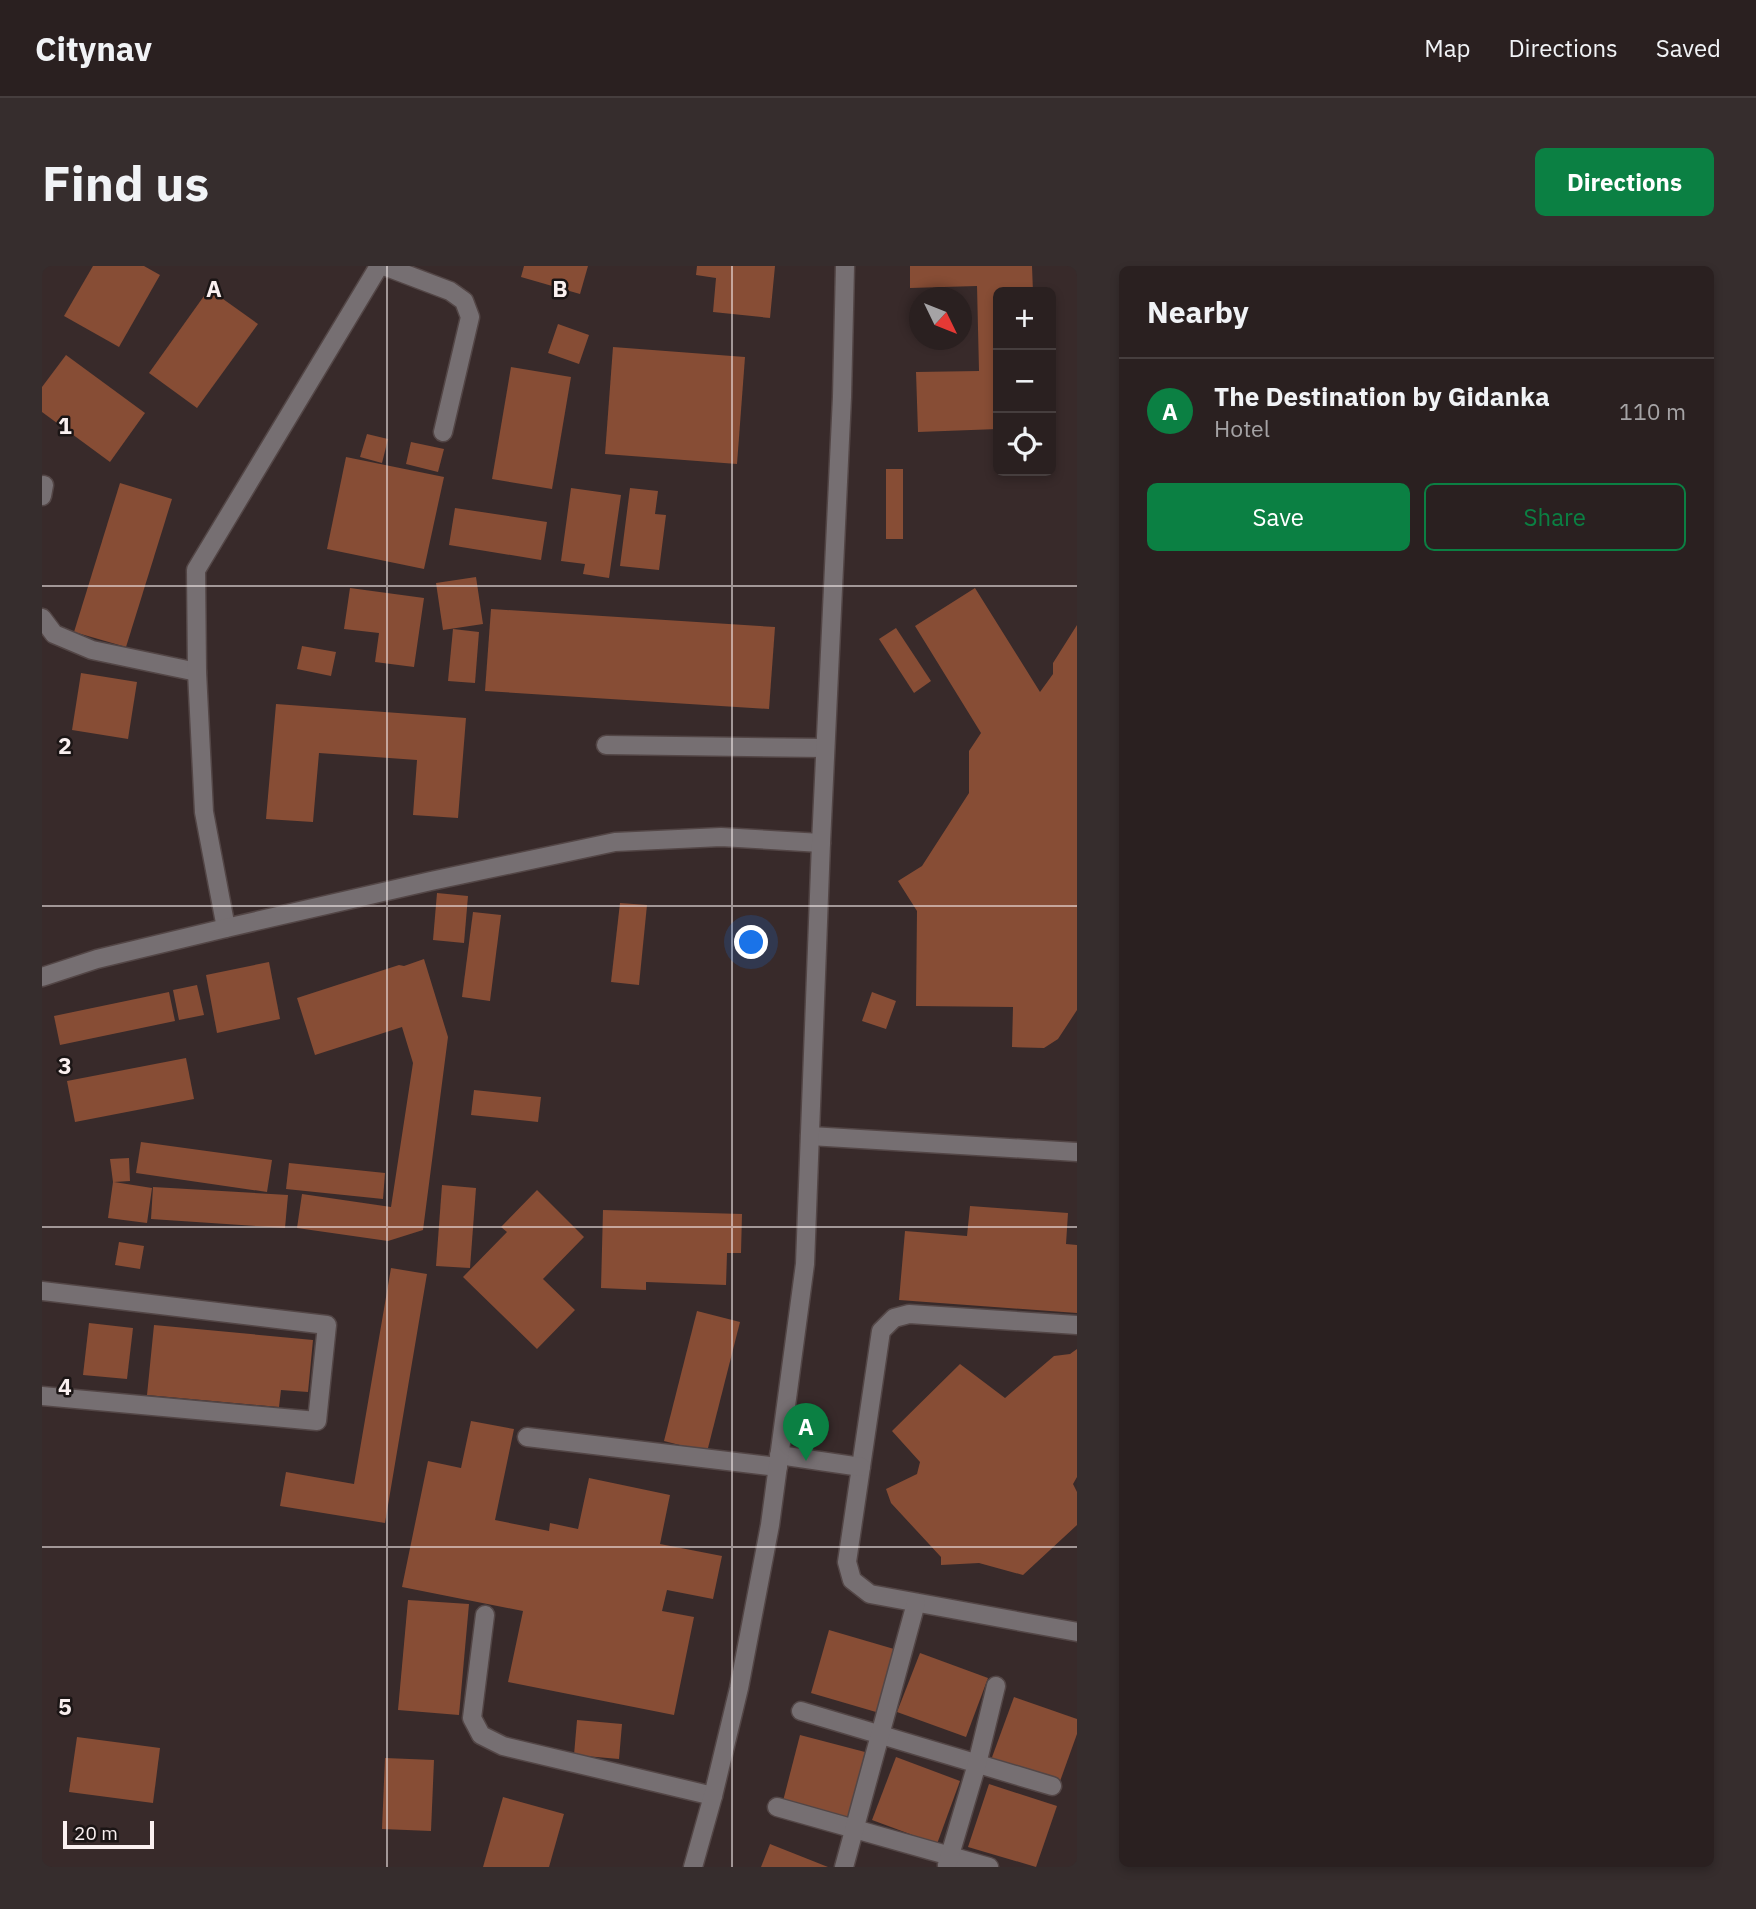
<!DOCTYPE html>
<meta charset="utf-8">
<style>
body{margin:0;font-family:"IBM Plex Sans",sans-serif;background:#362d2d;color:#f1f3f6}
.controls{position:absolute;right:21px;top:21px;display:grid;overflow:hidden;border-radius:10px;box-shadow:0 4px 10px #0003}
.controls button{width:63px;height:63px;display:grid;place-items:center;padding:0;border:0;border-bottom:2px solid #463e3e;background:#2a2020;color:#f1f3f6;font:35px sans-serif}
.compass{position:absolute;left:867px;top:21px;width:63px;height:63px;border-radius:50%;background:#2a2020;box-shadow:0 4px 10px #0003;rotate:133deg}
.scale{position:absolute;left:21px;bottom:18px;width:91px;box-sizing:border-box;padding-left:7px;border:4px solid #faf0f0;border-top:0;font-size:19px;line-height:24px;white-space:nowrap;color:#faf0f0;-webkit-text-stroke:5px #1b1515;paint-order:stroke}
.you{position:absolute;left:710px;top:677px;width:24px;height:24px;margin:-18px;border:5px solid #fff;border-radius:50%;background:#1a73e8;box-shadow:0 0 0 10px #1a73e833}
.badge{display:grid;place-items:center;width:46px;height:46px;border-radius:50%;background:#0b8043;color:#fff;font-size:23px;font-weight:700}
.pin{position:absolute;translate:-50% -58px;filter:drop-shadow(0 2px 4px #0008)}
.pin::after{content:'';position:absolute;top:37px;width:24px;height:21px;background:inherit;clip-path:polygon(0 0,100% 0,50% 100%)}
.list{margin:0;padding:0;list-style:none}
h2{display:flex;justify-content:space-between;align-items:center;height:91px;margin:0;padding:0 28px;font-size:30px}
h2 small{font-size:23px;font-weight:400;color:#a5a3a5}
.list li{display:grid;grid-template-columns:46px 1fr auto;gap:21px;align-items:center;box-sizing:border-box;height:105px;padding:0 28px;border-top:2px solid #463e3e}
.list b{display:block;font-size:26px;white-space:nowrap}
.list p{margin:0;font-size:23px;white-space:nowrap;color:#a5a3a5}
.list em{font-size:23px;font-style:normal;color:#a5a3a5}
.actions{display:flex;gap:14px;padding:21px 28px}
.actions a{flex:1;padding:16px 0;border:2px solid #0b8043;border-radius:10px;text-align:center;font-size:24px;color:#0b8043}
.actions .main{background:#0b8043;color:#fff}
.icon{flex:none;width:38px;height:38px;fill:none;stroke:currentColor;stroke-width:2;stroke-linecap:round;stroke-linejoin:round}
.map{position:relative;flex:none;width:1035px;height:1601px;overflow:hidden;border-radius:10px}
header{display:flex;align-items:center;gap:42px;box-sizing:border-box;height:98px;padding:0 35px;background:#2a2020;border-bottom:2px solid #463e3e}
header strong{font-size:33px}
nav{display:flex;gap:38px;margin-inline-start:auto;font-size:24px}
.intro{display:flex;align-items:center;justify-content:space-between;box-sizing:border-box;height:168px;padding:0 42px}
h1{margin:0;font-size:49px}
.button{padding:18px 32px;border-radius:10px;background:#0b8043;color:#fff;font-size:24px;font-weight:700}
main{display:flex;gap:42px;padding:0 42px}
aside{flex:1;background:#2a2020;border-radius:10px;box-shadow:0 4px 10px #0003}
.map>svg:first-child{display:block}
.building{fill:#874d35}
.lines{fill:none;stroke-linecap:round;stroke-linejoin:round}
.minor-casing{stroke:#534646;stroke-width:21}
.minor{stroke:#766f72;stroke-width:18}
.grid{fill:none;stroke:#faf0f0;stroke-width:2;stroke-opacity:0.55}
.grid-label{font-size:23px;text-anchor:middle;font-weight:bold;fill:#faf0f0;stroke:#1b1515;stroke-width:5;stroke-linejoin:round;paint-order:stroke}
</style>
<header>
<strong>Citynav</strong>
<nav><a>Map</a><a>Directions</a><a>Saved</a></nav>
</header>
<div class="intro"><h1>Find us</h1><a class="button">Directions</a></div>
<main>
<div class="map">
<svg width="1035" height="1601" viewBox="0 0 1035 1601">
<rect width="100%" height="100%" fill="#382a2a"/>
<g class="building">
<path d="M51,0H102L118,9L77,81L22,50Z"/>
<path d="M482,0H546L538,28L479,11Z"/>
<path d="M655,0H733L728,52L671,46L674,12L654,9Z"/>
<path d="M868,0H990L991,26H956V163L876,166L874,106L937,105L935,20L868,22Z"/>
<path d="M167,23L216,58L155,142L107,107Z"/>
<path d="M516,58L547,69L537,98L506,87Z"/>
<path d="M571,81L703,91L695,198L563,188Z"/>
<path d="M24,89L103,147L68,196L0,146V121Z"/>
<path d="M469,101L529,111L510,223L450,213Z"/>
<path d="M325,168L346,173L340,197L318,191Z"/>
<path d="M369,176L402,183L396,206L364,198Z"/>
<path d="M304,191L402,211L382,303L285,283Z"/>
<rect x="844" y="203" width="17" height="70"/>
<path d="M78,217L130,233L84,381L32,366Z"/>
<path d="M529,222L579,229L567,312L541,308L543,298L519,295Z"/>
<path d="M588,222L616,225L613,248L624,249L617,304L578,300Z"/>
<path d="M413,242L505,256L499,294L407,279Z"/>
<path d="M434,311L441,358L401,364L394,317Z"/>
<path d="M308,322L382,332L372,401L333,396L337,367L302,363Z"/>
<path d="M933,322L998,426L1011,408V397L1035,359V744L1016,773L1002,782L970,781L971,741L874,740L875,645L856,615L880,600L927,527V485L939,467L873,360Z"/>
<path d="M449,343L733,361L727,443L443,425Z"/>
<path d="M854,362L889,415L872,427L837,373Z"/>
<path d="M411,363L437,366L433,417L406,415Z"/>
<path d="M260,380L294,386L289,410L255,403Z"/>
<path d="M39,407L95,416L86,473L30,464Z"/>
<path d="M234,438L424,452L416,552L371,549L375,494L277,487L271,556L224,553Z"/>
<path d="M395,627L426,630L422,677L391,674Z"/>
<path d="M578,637L605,639L597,719L569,716Z"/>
<path d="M431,646L459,649L448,735L420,731Z"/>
<path d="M382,693L406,771L381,964L346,975L255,962L260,928L349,941L371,797L360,761L273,789L255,732L357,699L362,700Z"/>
<path d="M227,696L238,753L175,767L164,709Z"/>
<path d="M155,719L162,749L137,754L131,724Z"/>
<path d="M127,726L133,755L18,779L12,750Z"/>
<path d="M830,726L854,735L844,763L820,755Z"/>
<path d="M144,792L152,833L33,856L25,815Z"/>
<path d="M432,824L499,831L496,856L429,849Z"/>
<path d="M99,876L230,894L225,926L94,907Z"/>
<path d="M87,892L88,915L72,916L110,922L105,957L66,952L71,916L68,893Z"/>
<path d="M247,897L343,907L341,933L244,923Z"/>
<path d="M400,919L434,922L428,1002L394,1000Z"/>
<path d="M111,921L246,929L243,962L109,953Z"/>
<path d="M495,924L542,971L501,1013L533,1044L495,1083L421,1011L465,966L459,961Z"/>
<path d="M928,940L1026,947L1024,978L1035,979V1047L857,1034L863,965L925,970Z"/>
<path d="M561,944L700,948L699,987H685L684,1019L604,1016V1024L559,1022Z"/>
<path d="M77,976L102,980L98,1003L73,999Z"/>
<path d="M349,1002L385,1008L343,1257L238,1240L244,1206L312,1218Z"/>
<path d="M655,1045L698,1056L665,1186L622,1175Z"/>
<path d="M47,1057L91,1062L85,1113L41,1109Z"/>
<path d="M112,1059L271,1074L266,1126L239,1124L237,1141L105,1129Z"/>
<path d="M1035,1083V1211L1031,1218L1035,1226V1259L981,1309L937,1297L899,1299V1291L849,1237L844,1223L875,1208L878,1196L850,1165L918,1098L963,1132L1012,1090L1028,1088Z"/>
<path d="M429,1155L472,1163L453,1254L507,1265L508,1257L536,1263L547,1212L628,1229L618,1278L680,1290L671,1333L625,1324L620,1345L652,1351L632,1449L466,1416L481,1345L360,1321L386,1195L419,1202Z"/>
<path d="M366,1334L427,1338L417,1449L356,1444Z"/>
<path d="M787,1364L852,1383L834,1446L769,1427Z"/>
<path d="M878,1387L946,1412L924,1471L855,1446Z"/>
<path d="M972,1431L1035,1453V1468L1017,1518L949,1494Z"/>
<path d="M535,1454L580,1458L577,1493L532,1489Z"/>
<path d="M758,1469L823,1486L806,1551L741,1535Z"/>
<path d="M35,1471L118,1482L111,1537L27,1526Z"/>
<path d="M854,1491L918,1515L895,1578L830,1554Z"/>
<path d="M343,1492L392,1494L389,1565L340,1563Z"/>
<path d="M947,1518L1015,1540L994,1601L926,1581Z"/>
<path d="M461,1531L522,1548L507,1601H441Z"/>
<path d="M728,1578L786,1601H719Z"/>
</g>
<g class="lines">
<defs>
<g id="minor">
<path d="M342,0L408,25L422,35L428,51L401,166"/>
<path d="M0,230L2,219"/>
<path d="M0,352L12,368L50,384L155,406"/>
<path d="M564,479L783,482"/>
<path d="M184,662L162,546L155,406L154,304L337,0"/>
<path d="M0,711L55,693L184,662L389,615L573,576L679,571L779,577"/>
<path d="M768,870L1035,886"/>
<path d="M0,1025L285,1059L275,1155L0,1130"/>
<path d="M1035,1059L867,1048L852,1052L839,1065L805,1296L810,1314L828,1328L1035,1366"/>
<path d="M485,1171L736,1201"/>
<path d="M737,1189L819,1201"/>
<path d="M443,1349L430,1452L439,1469L461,1480L671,1530"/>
<path d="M759,1445L1010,1520"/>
<path d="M735,1541L947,1601"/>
<path d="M905,1599L935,1498L954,1420"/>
<path d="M651,1601L671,1530L697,1422L728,1259L763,998L779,577L800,131L803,0"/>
<path d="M802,1601L874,1337"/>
</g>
</defs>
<use href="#minor" class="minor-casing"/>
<use href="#minor" class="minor"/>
</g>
<path class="grid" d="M345,0V1601M690,0V1601M0,320H1035M0,640H1035M0,961H1035M0,1281H1035"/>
<g class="grid-label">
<text x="172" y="31">A</text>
<text x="518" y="31">B</text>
<text x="23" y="168">1</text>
<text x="23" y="488">2</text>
<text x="23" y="808">3</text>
<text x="23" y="1129">4</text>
<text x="23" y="1449">5</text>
</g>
</svg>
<div class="controls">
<button>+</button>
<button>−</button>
<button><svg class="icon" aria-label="locate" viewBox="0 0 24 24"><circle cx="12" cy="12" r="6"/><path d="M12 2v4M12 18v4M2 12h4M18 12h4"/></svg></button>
</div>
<svg class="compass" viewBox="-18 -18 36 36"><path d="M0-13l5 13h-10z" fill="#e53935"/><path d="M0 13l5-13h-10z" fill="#a5a3a5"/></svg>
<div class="scale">20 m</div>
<div class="you"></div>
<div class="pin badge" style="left:764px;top:1195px">A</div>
</div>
<aside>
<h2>Nearby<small></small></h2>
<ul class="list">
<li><span class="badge">A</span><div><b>The Destination by Gidanka</b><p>Hotel</p></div><em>110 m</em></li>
</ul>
<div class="actions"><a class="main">Save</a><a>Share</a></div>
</aside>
</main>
